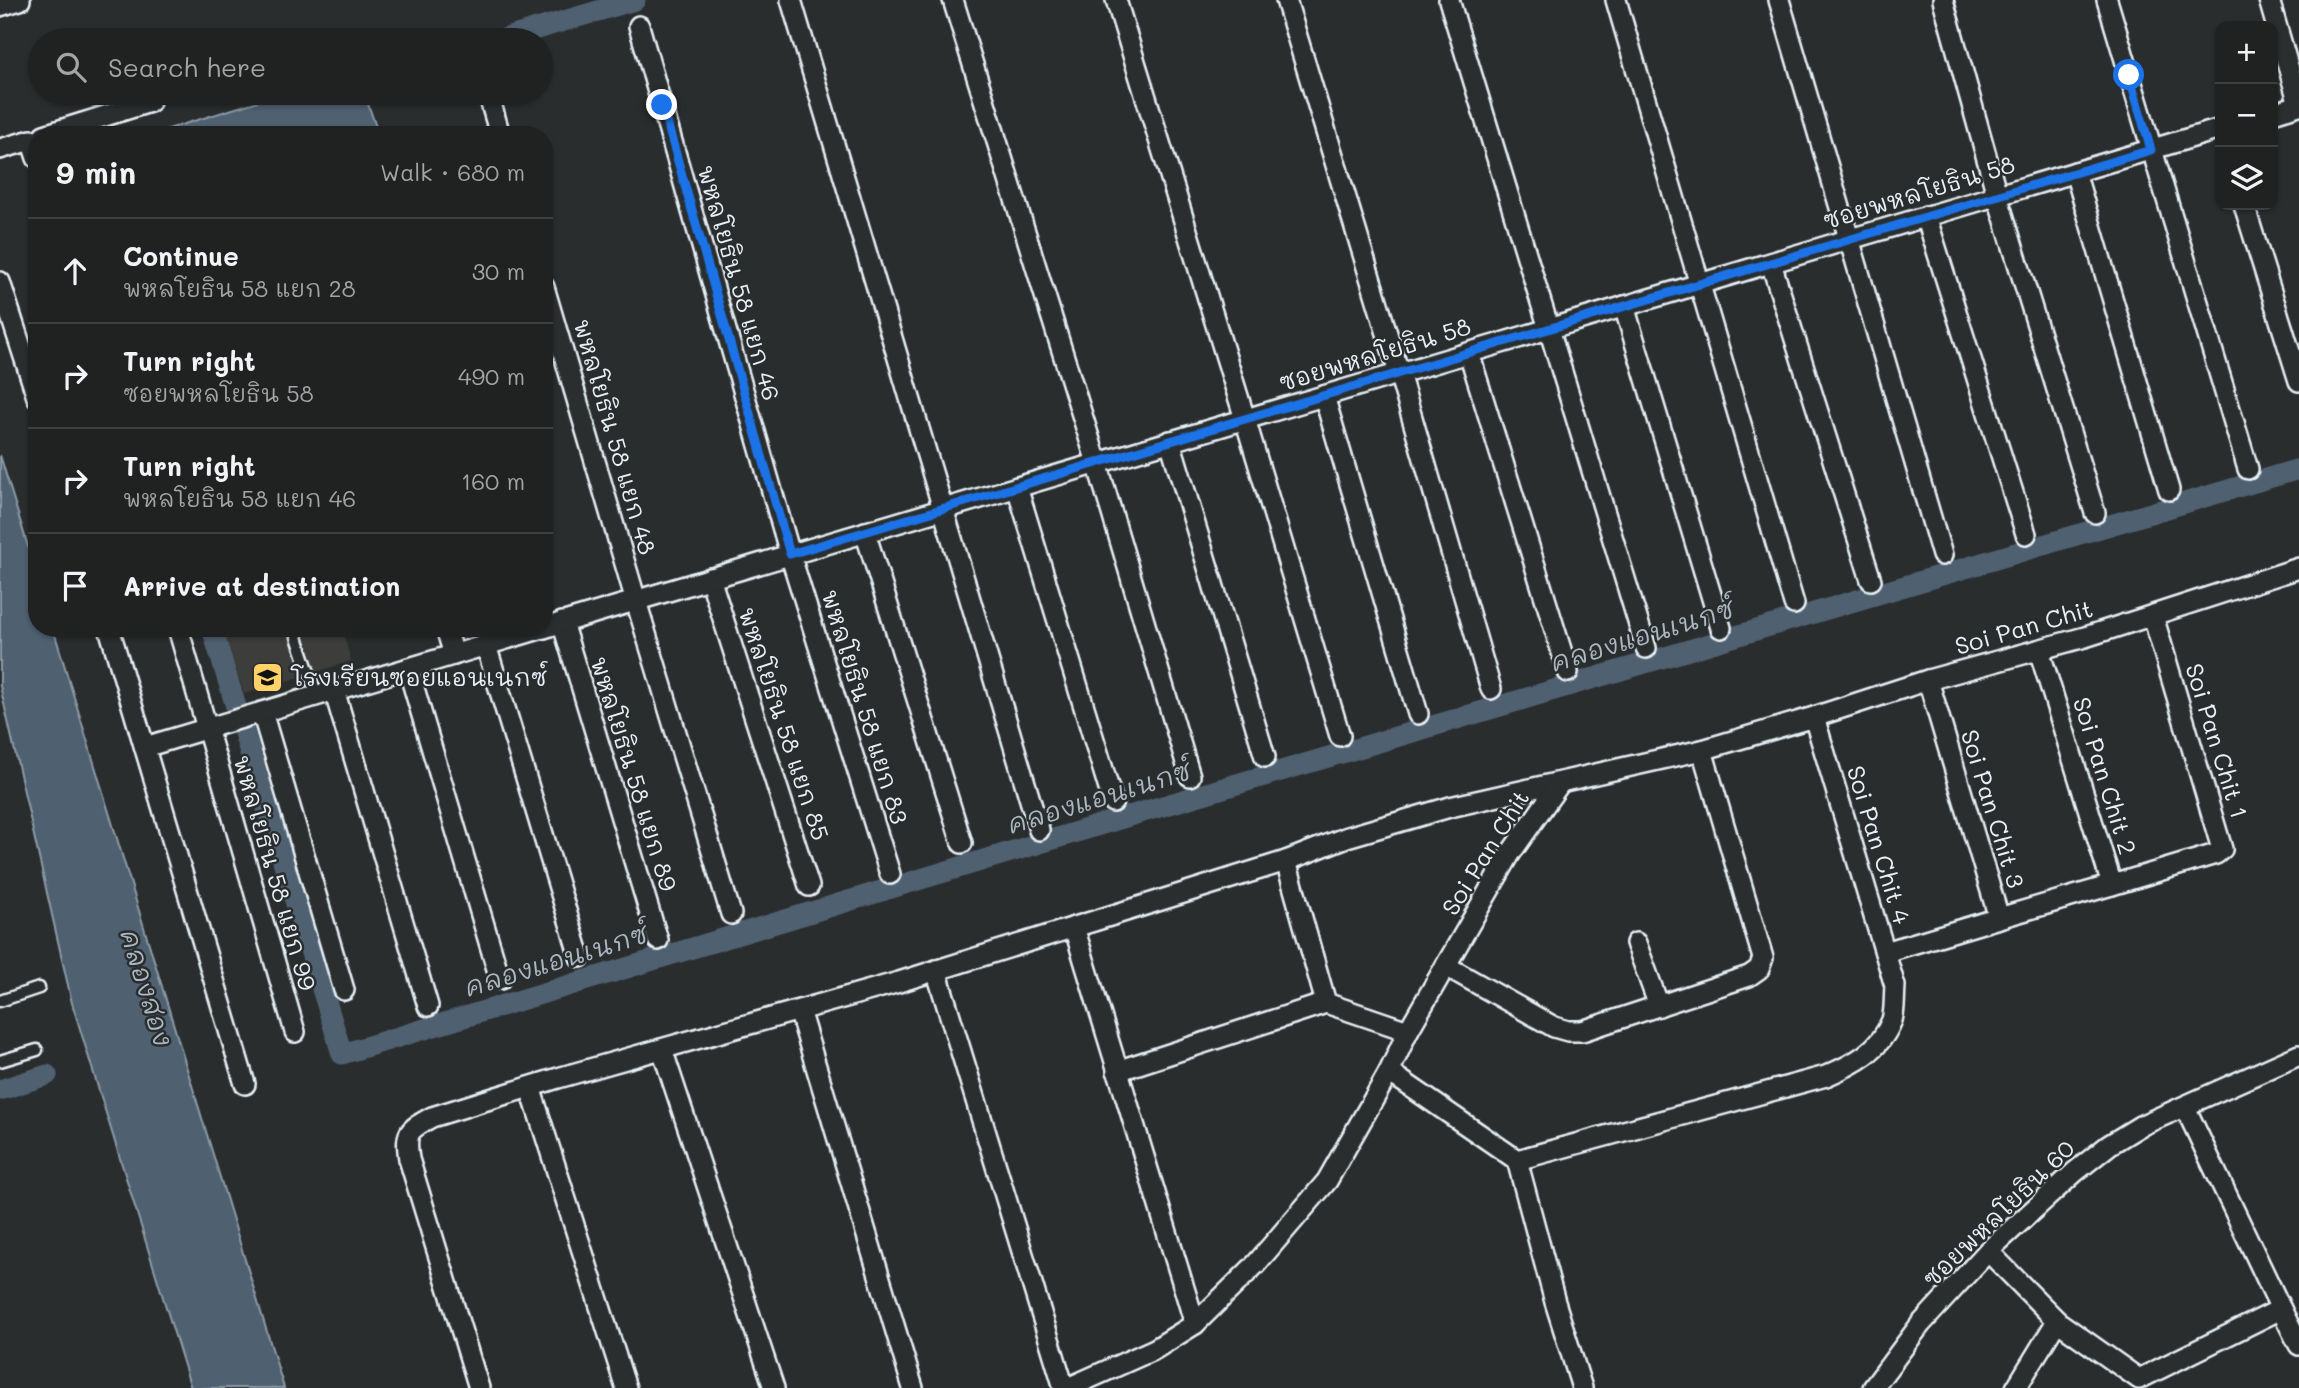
<!DOCTYPE html>
<meta charset="utf-8">
<style>
body{margin:0;font-family:Mali,"Playpen Sans Thai",sans-serif;background:#282a2a;color:#f1f3f6}
.controls{position:absolute;right:21px;top:21px;display:grid;overflow:hidden;border-radius:14px;box-shadow:0 2px 5px #0004}
.controls button{width:63px;height:63px;display:grid;place-items:center;padding:0;border:0;border-bottom:2px solid #3d3f40;background:#202222;color:#f1f3f6;font:35px sans-serif}
.stop{position:absolute;width:21px;height:21px;margin:-16px;border:5px solid #1a73e8;border-radius:50%;background:#fff}
.stop.end{background:#1a73e8;border-color:#fff;box-shadow:0 2px 7px #0008}
.list{margin:0;padding:0;list-style:none}
h2{display:flex;justify-content:space-between;align-items:center;height:91px;margin:0;padding:0 28px;font-size:30px}
h2 small{font-size:23px;font-weight:400;color:#a2a4a5}
.list li{display:grid;grid-template-columns:46px 1fr auto;gap:21px;align-items:center;box-sizing:border-box;height:105px;padding:0 28px;border-top:2px solid #3d3f40}
.list b{display:block;font-size:26px;white-space:nowrap}
.list p{margin:0;font-size:23px;white-space:nowrap;color:#a2a4a5}
.list em{font-size:23px;font-style:normal;color:#a2a4a5}
.icon{flex:none;width:38px;height:38px;fill:none;stroke:currentColor;stroke-width:2;stroke-linecap:round;stroke-linejoin:round}
.map{position:relative;flex:none;width:2299px;height:1388px;overflow:hidden}
.search{position:absolute;background:#202222;box-shadow:0 2px 5px #0004;left:28px;top:28px;width:525px;height:77px;display:flex;align-items:center;gap:18px;box-sizing:border-box;padding:0 24px;border-radius:38px;color:#a2a4a5;font-size:26px}
.panel{position:absolute;background:#202222;box-shadow:0 2px 5px #0004;left:28px;top:126px;width:525px;height:511px;border-radius:28px}
.map>svg:first-child{display:block}
.built{fill:#3e3e3a}
.water{fill:#4f6171;stroke:#8c9ba7;stroke-width:2}
.lines{fill:none;stroke-linecap:round;stroke-linejoin:round}
.canal{stroke:#4f6171;stroke-width:21}
.lane-casing{stroke:#e8f1f8;stroke-width:15}
.street-casing{stroke:#e8f1f8;stroke-width:24}
.lane{stroke:#2a2d2e;stroke-width:10}
.street{stroke:#2a2d2e;stroke-width:19}
.route{stroke:#1a73e8;stroke-width:9}
.labels{text-anchor:middle;stroke-width:5;stroke-linejoin:round;paint-order:stroke}
.street-label{font-size:24px;fill:#e8f1f8;stroke:#2a2d2e}
.poi-label{font-size:24px;fill:#e8f1f8;stroke:#2a2d2e;text-anchor:start}
.water-label{font-size:26px;font-style:italic;fill:#abb7c2;stroke:#2a2d2e}
</style>
<div class="map">
<svg width="2299" height="1388" viewBox="0 0 2299 1388">
<rect width="100%" height="100%" fill="#2a2d2e"/>
<filter id="ink" filterUnits="userSpaceOnUse"><feTurbulence type="fractalNoise" baseFrequency=".0143" numOctaves="2"/><feDisplacementMap in="SourceGraphic" scale="14" xChannelSelector="R" yChannelSelector="G"/><feConvolveMatrix kernelMatrix="1 2 1 2 8 2 1 2 1" color-interpolation-filters="sRGB"/></filter>
<g filter="url(#ink)">
<path class="built" d="M223,628H342L351,661L244,694Z"/>
<g class="water">
<path d="M284,93H364L379,135H149Z"/>
<path d="M0,455L37,576V628H53L284,1388H191L72,1003L0,686Z"/>
</g>
<g class="lines">
<g class="canal">
<path d="M500,40L635,0"/>
<path d="M212,628L342,1054L1126,817L2299,469"/>
<path d="M0,1090L47,1075"/>
</g>
<defs>
<g id="lane">
<path d="M297,637L317,696"/>
<path d="M0,1001L39,988"/>
<path d="M0,1061L37,1050"/>
</g>
<g id="street">
<path d="M791,0L1039,830"/>
<path d="M953,0L1097,463L1190,776"/>
<path d="M1116,0L1245,419L1340,736"/>
<path d="M1286,0L1399,373L1491,689"/>
<path d="M1449,0L1646,648"/>
<path d="M1616,0L1794,604"/>
<path d="M1779,0L1942,555"/>
<path d="M1943,0L1997,195L2095,513"/>
<path d="M2107,0L2248,469"/>
<path d="M2269,0L2299,104"/>
<path d="M0,6L20,0"/>
<path d="M639,26L790,554L890,874"/>
<path d="M488,93L500,135"/>
<path d="M2273,113L2299,105"/>
<path d="M44,135L150,102"/>
<path d="M0,149L31,140L37,158"/>
<path d="M2075,172L2169,490"/>
<path d="M2244,205L2299,381"/>
<path d="M1926,216L2026,534"/>
<path d="M1771,263L1871,580"/>
<path d="M0,282L37,397"/>
<path d="M544,287L636,601L731,914"/>
<path d="M1624,306L1721,628"/>
<path d="M1469,353L1568,672"/>
<path d="M1324,396L1418,714"/>
<path d="M1170,441L1265,757"/>
<path d="M1017,487L1113,802"/>
<path d="M865,532L962,843"/>
<path d="M710,578L809,886"/>
<path d="M562,622L658,940"/>
<path d="M109,628L245,1084"/>
<path d="M178,628L295,1032"/>
<path d="M446,628L454,655"/>
<path d="M544,628L2220,129"/>
<path d="M486,645L580,957"/>
<path d="M408,668L500,979"/>
<path d="M334,690L428,1006"/>
<path d="M262,712L344,990"/>
<path d="M145,747L543,628"/>
<path d="M1286,861L1326,1003L1408,1031"/>
<path d="M2112,885L2216,854L2222,849L2153,616"/>
<path d="M1999,918L2112,885L2039,650"/>
<path d="M1074,927L1195,1324"/>
<path d="M1636,943L1659,1006"/>
<path d="M1885,952L1999,918L1928,680"/>
<path d="M1446,966L1554,1027L1568,1031H1582L1749,976L1759,969L1763,958L1702,750"/>
<path d="M936,970L1064,1388"/>
<path d="M799,1010L913,1388"/>
<path d="M662,1049L774,1388"/>
<path d="M1117,1071L1326,1003"/>
<path d="M1389,1072L1517,1160L1826,1076C1854,1064 1880,1051 1892,1020C1895,1010 1894,997 1895,986L1814,717"/>
<path d="M530,1087L626,1388"/>
<path d="M2185,1107L2281,1309"/>
<path d="M1517,1160L1555,1302L1582,1388"/>
<path d="M1988,1251L2057,1321L2139,1379L2281,1309L2299,1345"/>
<path d="M479,1388L409,1159C405,1132 408,1130 432,1117L558,1078L899,982L1286,861L1347,837L1450,807L1702,750L1814,717L1928,680L2085,637L2299,568"/>
<path d="M1068,1388L1155,1349L1195,1324L1256,1264L1327,1181L1389,1072L1408,1031L1510,854L1560,783"/>
<path d="M1873,1388L1920,1325L1988,1251L2075,1172L2109,1145L2140,1126L2299,1055"/>
<path d="M2016,1388L2057,1321"/>
</g>
</defs>
<use href="#lane" class="lane-casing"/>
<use href="#street" class="street-casing"/>
<use href="#lane" class="lane"/>
<use href="#street" class="street"/>
</g>
</g>
<g class="lines" filter="url(#ink)">
<path class="route" d="M662,105L790,554L2151,150L2129,75"/>
</g>
<defs>
<symbol id="school-square" viewBox="-11 -11 22 22"><rect x="-9" y="-9" width="18" height="18" rx="4" fill="#ffd166" stroke="#2a2d2e"/><path d="M0-5L7-2L0 1L-7-2ZM-4 1L0 2.5L4 1V4Q0 6-4 4Z" fill="#111"/></symbol>
</defs>
<g fill-rule="evenodd">
<use href="#school-square" x="250" y="660" width="35" height="35"/>
</g>
<g class="labels">
<g class="street-label">
<text transform="translate(1919 193) rotate(-17)" y="8">ซอยพหลโยธิน 58</text>
<text transform="translate(738 283) rotate(74)" y="8">พหลโยธิน 58 แยก 46</text>
<text transform="translate(1375 355) rotate(-17)" y="8">ซอยพหลโยธิน 58</text>
<text transform="translate(614 437) rotate(74)" y="8">พหลโยธิน 58 แยก 48</text>
<text transform="translate(2024 628) rotate(-16)" y="8">Soi Pan Chit</text>
<text transform="translate(864 707) rotate(73)" y="8">พหลโยธิน 58 แยก 83</text>
<text transform="translate(783 724) rotate(72)" y="8">พหลโยธิน 58 แยก 85</text>
<text transform="translate(2216 741) rotate(73)" y="8">Soi Pan Chit 1</text>
<text transform="translate(633 774) rotate(73)" y="8">พหลโยธิน 58 แยก 89</text>
<text transform="translate(2104 776) rotate(73)" y="8">Soi Pan Chit 2</text>
<text transform="translate(1992 809) rotate(73)" y="8">Soi Pan Chit 3</text>
<text transform="translate(1878 845) rotate(73)" y="8">Soi Pan Chit 4</text>
<text transform="translate(1486 853) rotate(-58)" y="8">Soi Pan Chit</text>
<text transform="translate(274 873) rotate(74)" y="8">พหลโยธิน 58 แยก 99</text>
<text transform="translate(1999 1214) rotate(-44)" y="8">ซอยพหลโยธิน 60</text>
</g>
<g class="poi-label">
<text x="291" y="686">โรงเรียนซอยแอนเนกซ์</text>
</g>
<g class="water-label">
<text transform="translate(1642 636) rotate(-17)" y="9">คลองแอนเนกซ์</text>
<text transform="translate(1099 798) rotate(-17)" y="9">คลองแอนเนกซ์</text>
<text transform="translate(556 961) rotate(-17)" y="9">คลองแอนเนกซ์</text>
<text transform="translate(146 988) rotate(73)" y="9">คลองสอง</text>
</g>
</g>
</svg>
<div class="controls">
<button>+</button>
<button>−</button>
<button><svg class="icon" aria-label="layers" viewBox="0 0 24 24"><path d="M12 4l9 5-9 5-9-5zM3 14l9 5 9-5"/></svg></button>
</div>
<div class="stop" style="left:2129px;top:75px"></div>
<div class="stop end" style="left:662px;top:105px"></div>
<div class="search"><svg class="icon" aria-label="search" viewBox="0 0 24 24"><circle cx="10" cy="10" r="6"/><path d="M15 15l6 6"/></svg>Search here</div>
<section class="panel">
<h2>9 min<small>Walk · 680 m</small></h2>
<ul class="list">
<li><svg class="icon" aria-label="ahead" viewBox="0 0 24 24"><path d="M12 20V5M6 11l6-6 6 6"/></svg><div><b>Continue</b><p>พหลโยธิน 58 แยก 28</p></div><em>30 m</em></li>
<li><svg class="icon" aria-label="right" viewBox="0 0 24 24"><path d="M7 20v-9h11M14 6l5 5-5 5"/></svg><div><b>Turn right</b><p>ซอยพหลโยธิน 58</p></div><em>490 m</em></li>
<li><svg class="icon" aria-label="right" viewBox="0 0 24 24"><path d="M7 20v-9h11M14 6l5 5-5 5"/></svg><div><b>Turn right</b><p>พหลโยธิน 58 แยก 46</p></div><em>160 m</em></li>
<li><svg class="icon" aria-label="arrive" viewBox="0 0 24 24"><path d="M6 21V4h12l-3 4 3 4H6"/></svg><div><b>Arrive at destination</b></div></li>
</ul>
</section>
</div>
